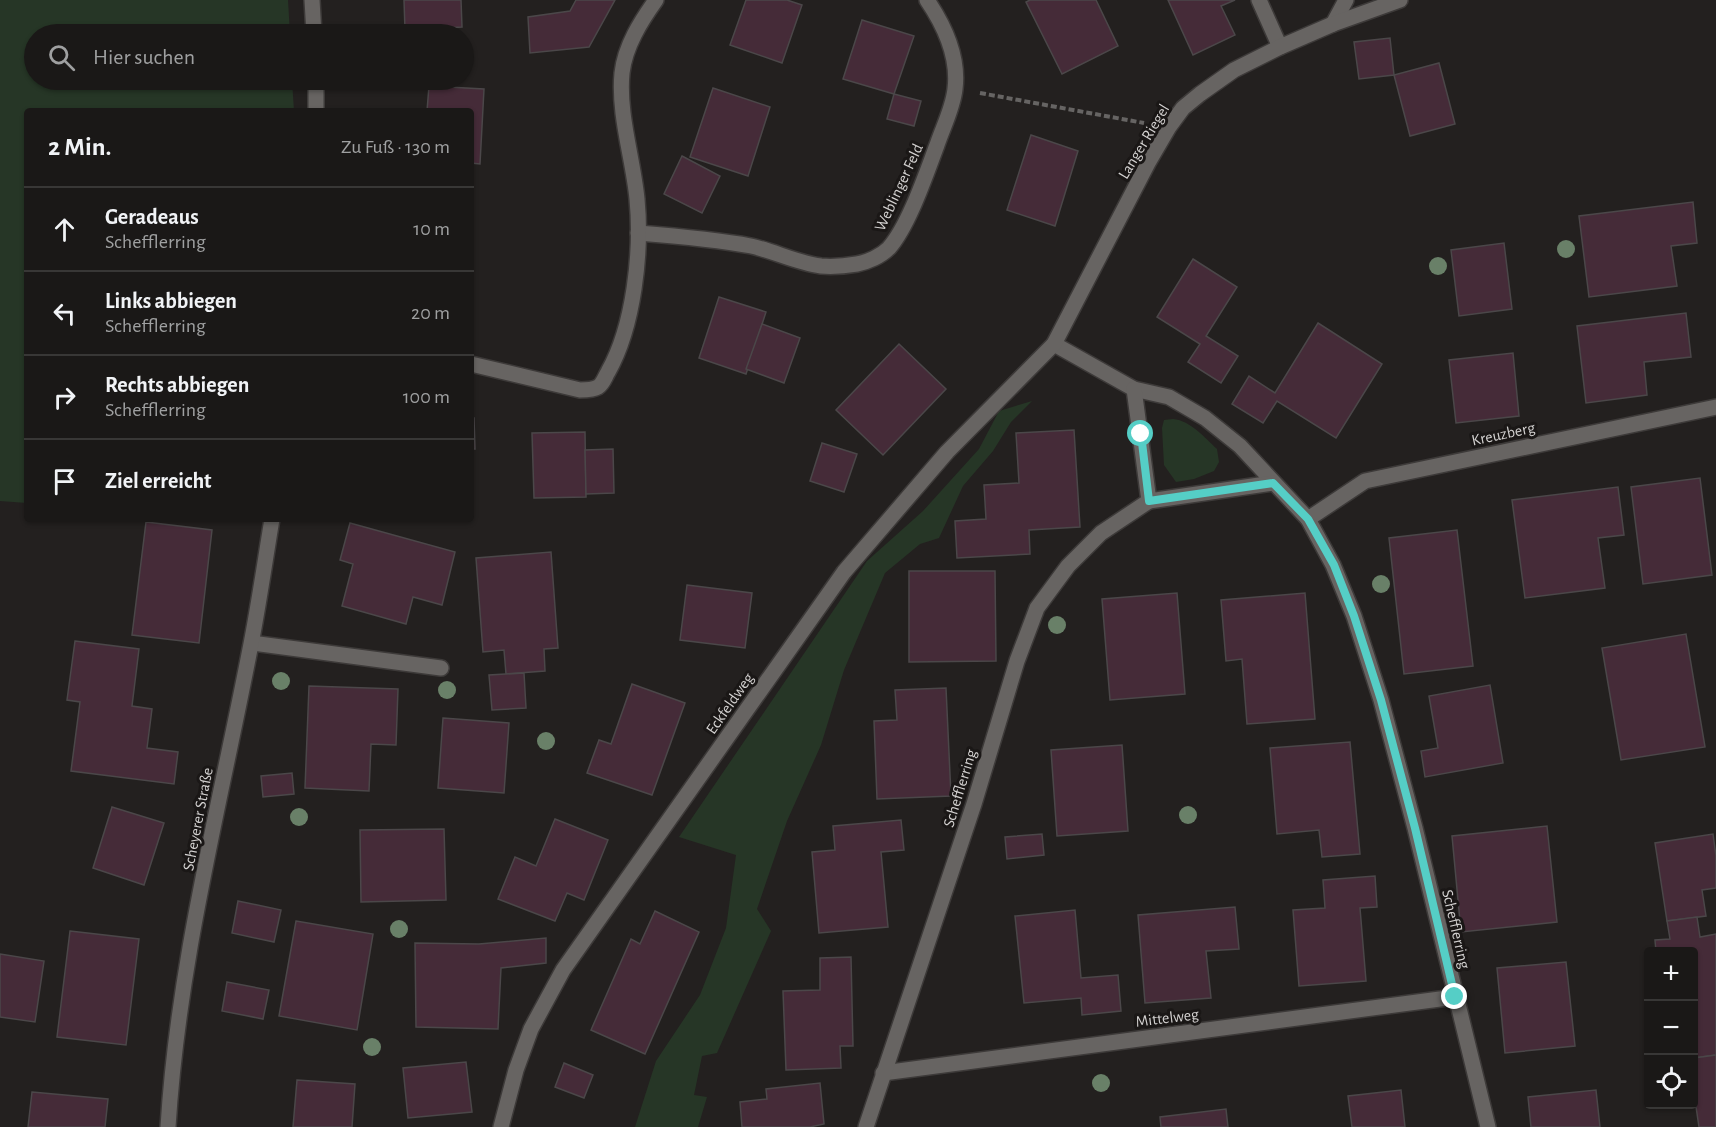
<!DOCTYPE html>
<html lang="de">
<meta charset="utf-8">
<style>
body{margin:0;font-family:"Alegreya Sans",sans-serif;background:#272524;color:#f1f3f6}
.controls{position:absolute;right:18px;bottom:18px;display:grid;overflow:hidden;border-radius:6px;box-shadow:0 2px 4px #0004}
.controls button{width:54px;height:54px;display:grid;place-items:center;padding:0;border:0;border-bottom:2px solid #383736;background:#1a1817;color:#f1f3f6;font:30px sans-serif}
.stop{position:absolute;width:18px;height:18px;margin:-14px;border:4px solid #55cec6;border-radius:50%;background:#fff}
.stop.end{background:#55cec6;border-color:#fff;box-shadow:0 2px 6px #0008}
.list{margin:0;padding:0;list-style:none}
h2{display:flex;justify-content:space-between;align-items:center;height:78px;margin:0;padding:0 24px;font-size:26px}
h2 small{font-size:20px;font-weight:400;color:#9fa0a1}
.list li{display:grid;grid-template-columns:39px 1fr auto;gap:18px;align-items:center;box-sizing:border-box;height:84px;padding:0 24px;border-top:2px solid #383736}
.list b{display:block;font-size:22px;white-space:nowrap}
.list p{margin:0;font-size:20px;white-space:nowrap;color:#9fa0a1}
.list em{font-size:20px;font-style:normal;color:#9fa0a1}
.icon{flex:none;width:33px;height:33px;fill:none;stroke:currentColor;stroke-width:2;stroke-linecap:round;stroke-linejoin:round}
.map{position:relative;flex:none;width:1716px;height:1127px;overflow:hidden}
.search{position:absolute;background:#1a1817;box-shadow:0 2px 4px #0004;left:24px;top:24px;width:450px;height:66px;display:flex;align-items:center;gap:15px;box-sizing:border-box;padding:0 21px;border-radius:33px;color:#9fa0a1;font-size:22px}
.panel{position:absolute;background:#1a1817;box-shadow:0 2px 4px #0004;left:24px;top:108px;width:450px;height:414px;border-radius:6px}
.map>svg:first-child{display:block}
.green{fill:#263626}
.building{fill:#452b38;stroke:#4b4749;stroke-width:1.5}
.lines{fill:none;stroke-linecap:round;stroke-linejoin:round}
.service-casing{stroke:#3d3a39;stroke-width:18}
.minor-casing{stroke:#3d3a39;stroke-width:18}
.path{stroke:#666463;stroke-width:4;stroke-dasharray:6 3;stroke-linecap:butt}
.service{stroke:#676462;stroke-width:15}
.minor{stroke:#676462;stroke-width:15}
.tree{fill:#698068}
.route{stroke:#55cec6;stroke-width:8}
.labels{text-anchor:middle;stroke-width:6;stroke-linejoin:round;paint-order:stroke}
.street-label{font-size:16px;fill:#d4d2d1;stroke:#1a1716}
</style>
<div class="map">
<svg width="1716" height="1127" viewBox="0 0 1716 1127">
<rect width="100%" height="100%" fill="#23201f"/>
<g class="green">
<path d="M0,0H288L290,34H34V80H292L294,111H27V503L0,501Z"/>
<path d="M1032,401L1011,422L993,451L963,486L939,538L920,544L885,573L844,670L821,745L787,821L757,909L771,931L717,1053L702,1056L694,1095L707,1097L698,1127H635L656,1061L700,995L726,928L736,855L679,837L867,561L923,511L979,449L999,411Z"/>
<path d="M1173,419C1191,421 1204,437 1217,449L1219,462L1214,471L1194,479L1176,482L1164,465L1162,428L1164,420Z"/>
</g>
<g class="building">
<path d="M404,0H461L462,27L405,30Z"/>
<path d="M576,0H615L589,47L530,53L528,17L570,11Z"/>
<path d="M746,0H787L802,5L782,63L730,45Z"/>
<path d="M1030,0H1096L1118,46L1062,74L1026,2Z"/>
<path d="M1168,0H1235L1221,6L1235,35L1193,55Z"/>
<path d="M862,20L914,36L894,94L843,79Z"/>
<path d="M1390,38L1394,75L1359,79L1354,42Z"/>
<path d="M1439,63L1455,124L1410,136L1394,75Z"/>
<path d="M429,86L484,89L480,164L471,163V111H427Z"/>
<path d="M713,88L770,107L748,176L690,157Z"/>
<path d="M894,94L921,101L914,126L887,119Z"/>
<path d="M1031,135L1078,151L1055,226L1007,210Z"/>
<path d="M682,156L720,176L702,213L664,194Z"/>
<path d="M1693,202L1697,243L1671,246L1677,286L1589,297L1579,216Z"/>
<path d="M1504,243L1512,309L1459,316L1451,250Z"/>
<path d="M1193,259L1237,287L1206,336L1238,356L1221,383L1188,362L1200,344L1157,317Z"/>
<path d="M719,297L766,312L746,374L699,358Z"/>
<path d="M1686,313L1691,357L1644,362L1647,395L1586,403L1577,326Z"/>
<path d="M1318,323L1382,364L1336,438L1277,401L1263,423L1232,404L1249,376L1275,393Z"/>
<path d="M762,324L800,338L784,383L746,369Z"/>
<path d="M899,344L946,389L883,455L836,410Z"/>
<path d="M1513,353L1519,416L1456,423L1449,360Z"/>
<path d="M471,418H474L475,449H471Z"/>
<path d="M1074,430L1080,527L1029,530L1030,554L957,558L955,521L986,519L984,485L1019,483L1016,433Z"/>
<path d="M585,432L586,497L534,498L532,433Z"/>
<path d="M822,443L857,454L844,492L810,481Z"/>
<path d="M613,449L614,493L586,494L585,450Z"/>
<path d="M1700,478L1712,575L1643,584L1631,487Z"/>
<path d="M1618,487L1624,535L1598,538L1605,588L1525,598L1512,500Z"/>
<path d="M146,522L212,530L199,643L132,635Z"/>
<path d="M350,523L455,552L442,605L413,597L406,624L342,606L353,564L340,560Z"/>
<path d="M1457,530L1473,666L1404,674L1389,538Z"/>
<path d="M551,552L558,648L544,649L545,671L506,674L504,650L483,652L476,558Z"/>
<path d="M909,571H995L996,661L909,662Z"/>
<path d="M687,585L752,593L745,648L680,640Z"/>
<path d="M1177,593L1185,694L1110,700L1102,599Z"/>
<path d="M1305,593L1315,719L1247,724L1242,659L1226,661L1221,600Z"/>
<path d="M1686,634L1705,747L1621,760L1602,648Z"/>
<path d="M75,641L139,649L132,706L152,709L147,748L178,752L174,784L71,771L80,702L67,700Z"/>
<path d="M524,673L526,708L492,710L489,675Z"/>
<path d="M632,684L685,703L652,795L587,773L599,740L611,744Z"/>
<path d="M1490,685L1503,763L1425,777L1421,751L1438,748L1429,696Z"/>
<path d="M309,686L398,689L396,745L371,744L369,791L305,788Z"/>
<path d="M946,688L951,796L877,799L874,721L897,720L895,690Z"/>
<path d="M443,718L509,723L504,793L438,788Z"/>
<path d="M1350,742L1360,854L1322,857L1319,830L1277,834L1270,748Z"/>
<path d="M1122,745L1128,831L1057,836L1051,750Z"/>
<path d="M292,773L294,794L263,797L261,776Z"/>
<path d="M112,807L164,823L144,885L93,868Z"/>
<path d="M555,819L608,840L584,900L567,893L555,921L498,899L515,857L536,866Z"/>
<path d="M901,820L904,850L881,852L888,927L819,933L812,852L835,850L833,826Z"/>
<path d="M1547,826L1557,922L1461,932L1452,836Z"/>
<path d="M444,829L446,900L361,902L360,830Z"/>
<path d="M1042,834L1044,855L1007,859L1005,837Z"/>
<path d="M1713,834L1716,856V888L1702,890L1706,916L1667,921L1655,843Z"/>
<path d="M1375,876L1377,907L1360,908L1366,981L1299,986L1293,910L1325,908L1323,880Z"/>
<path d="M238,901L281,910L274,942L232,933Z"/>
<path d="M1235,907L1239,949L1206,951L1211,998L1145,1003L1138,915Z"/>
<path d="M1075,910L1081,978L1118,975L1121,1011L1082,1015L1081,998L1024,1003L1015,916Z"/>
<path d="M655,911L699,932L645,1054L591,1030L631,939L640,944Z"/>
<path d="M1697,917L1700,937L1716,934V1055L1694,1058V952H1656L1655,940L1670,939L1667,921Z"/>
<path d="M296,921L373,934L357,1030L279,1016Z"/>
<path d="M70,931L139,939L126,1045L57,1037Z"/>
<path d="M546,938V963L501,968L498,1029L416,1027L415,943L479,944Z"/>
<path d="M0,954L44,961L35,1022L0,1017Z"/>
<path d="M851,957L853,1046H840L841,1068L786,1070L783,991L820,990V958Z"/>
<path d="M1566,962L1575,1046L1505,1053L1497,968Z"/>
<path d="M227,982L269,990L263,1019L222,1011Z"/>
<path d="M1716,1055V1127H1699L1694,1093V1058Z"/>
<path d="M466,1062L472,1112L408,1118L403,1068Z"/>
<path d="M564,1063L593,1075L584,1098L555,1087Z"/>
<path d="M297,1080L355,1084L352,1127H293Z"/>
<path d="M820,1083L824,1124L810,1127H742L740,1102L767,1099L766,1089Z"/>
<path d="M1401,1090L1405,1127H1352L1348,1096Z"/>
<path d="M1596,1090L1600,1127H1531L1528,1097Z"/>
<path d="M32,1092L108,1099L105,1127H28Z"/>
<path d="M1226,1109L1228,1127H1161L1160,1117Z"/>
</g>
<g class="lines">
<defs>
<path id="service" d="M1259,0L1280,47"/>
<g id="minor">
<path d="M312,0L314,34"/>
<path d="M1333,24L1346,0"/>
<path d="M316,111V80"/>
<path d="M638,233C676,236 714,239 751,246C774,251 797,263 821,266C833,267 845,266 857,264C868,262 881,256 889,248C909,225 926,174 937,145C943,127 953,108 955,89C959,57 944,25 927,0"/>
<path d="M1054,344L1134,389L1169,397L1205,418L1240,446L1308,519L1333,565L1354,616L1381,700L1415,828L1488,1127"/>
<path d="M471,364L580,390C586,390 593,390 598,387C603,384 605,377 608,372C634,326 642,252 637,199C633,158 618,114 622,73C625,46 641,21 656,0"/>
<path d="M1134,389L1149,501L1273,483"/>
<path d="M1308,519L1365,481L1716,407"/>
<path d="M252,643L441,668"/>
<path d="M883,1073L1455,997"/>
<path d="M168,1127C178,963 220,805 251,644C259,603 265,561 272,519"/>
<path d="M501,1127L516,1070L531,1029L563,970L844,572L947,452L1054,344L1148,163L1169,127L1183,108L1200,94L1234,70L1280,47L1333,24L1400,0"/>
<path d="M866,1127L974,804L1017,661L1037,608L1068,566L1101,533L1149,501"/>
</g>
</defs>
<use href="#service" class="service-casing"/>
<use href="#minor" class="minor-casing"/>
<path class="path" d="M980,93L1144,123"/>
<use href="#service" class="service"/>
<use href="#minor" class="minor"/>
</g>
<g class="tree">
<circle cx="1566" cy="249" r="9"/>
<circle cx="1438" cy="266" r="9"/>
<circle cx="1381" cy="584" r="9"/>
<circle cx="1057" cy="625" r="9"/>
<circle cx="281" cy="681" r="9"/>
<circle cx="447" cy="690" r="9"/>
<circle cx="546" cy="741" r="9"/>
<circle cx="1188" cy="815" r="9"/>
<circle cx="299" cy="817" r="9"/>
<circle cx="399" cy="929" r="9"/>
<circle cx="372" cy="1047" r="9"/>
<circle cx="1101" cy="1083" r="9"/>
</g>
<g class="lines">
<path class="route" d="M1141,434L1149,501L1273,483L1308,519L1334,565L1354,616L1381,700L1415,828L1455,997"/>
</g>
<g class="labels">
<g class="street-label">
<text transform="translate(1143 141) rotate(-59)" y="6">Langer Riegel</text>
<text transform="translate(898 187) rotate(-65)" y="6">Weblinger Feld</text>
<text transform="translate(1503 433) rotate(-12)" y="6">Kreuzberg</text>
<text transform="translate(729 703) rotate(-55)" y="6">Eckfeldweg</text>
<text transform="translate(959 788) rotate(-73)" y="6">Schefflerring</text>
<text transform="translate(197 819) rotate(-79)" y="6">Scheyerer Straße</text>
<text transform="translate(1457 929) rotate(77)" y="6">Schefflerring</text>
<text transform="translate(1167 1017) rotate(-7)" y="6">Mittelweg</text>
</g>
</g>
</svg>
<div class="controls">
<button>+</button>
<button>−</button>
<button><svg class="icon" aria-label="locate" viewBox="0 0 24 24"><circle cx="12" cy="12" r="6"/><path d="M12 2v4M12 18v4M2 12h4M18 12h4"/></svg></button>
</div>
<div class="stop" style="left:1141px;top:434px"></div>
<div class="stop end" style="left:1455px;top:997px"></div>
<div class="search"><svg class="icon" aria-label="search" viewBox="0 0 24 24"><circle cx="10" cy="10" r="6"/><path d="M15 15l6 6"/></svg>Hier suchen</div>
<section class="panel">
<h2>2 Min.<small>Zu Fuß · 130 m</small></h2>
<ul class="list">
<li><svg class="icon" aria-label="ahead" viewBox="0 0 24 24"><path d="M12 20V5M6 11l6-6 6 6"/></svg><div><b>Geradeaus</b><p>Schefflerring</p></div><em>10 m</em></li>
<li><svg class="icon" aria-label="left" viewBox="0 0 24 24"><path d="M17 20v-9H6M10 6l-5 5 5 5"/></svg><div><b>Links abbiegen</b><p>Schefflerring</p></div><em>20 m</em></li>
<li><svg class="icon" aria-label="right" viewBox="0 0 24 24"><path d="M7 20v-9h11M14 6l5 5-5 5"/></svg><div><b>Rechts abbiegen</b><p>Schefflerring</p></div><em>100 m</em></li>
<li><svg class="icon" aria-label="arrive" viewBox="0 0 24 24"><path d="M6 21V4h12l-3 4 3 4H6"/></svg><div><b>Ziel erreicht</b></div></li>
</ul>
</section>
</div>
